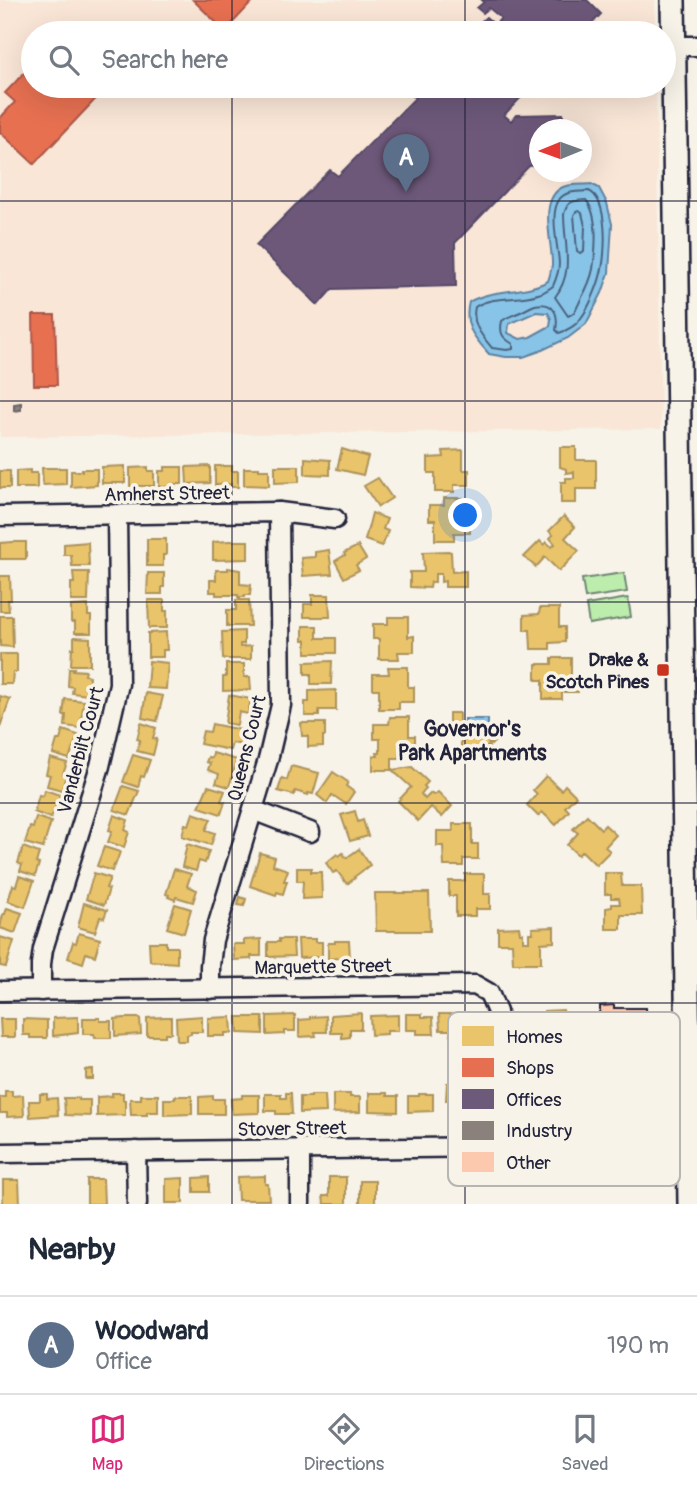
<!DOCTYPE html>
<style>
body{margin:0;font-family:Pangolin,sans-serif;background:#f6f6f7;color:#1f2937}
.compass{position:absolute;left:529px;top:119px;width:63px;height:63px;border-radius:50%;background:#fff;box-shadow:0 7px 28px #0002;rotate:269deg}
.you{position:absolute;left:466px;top:516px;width:24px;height:24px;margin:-18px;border:5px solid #fff;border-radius:50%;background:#1a73e8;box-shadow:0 0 0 10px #1a73e833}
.badge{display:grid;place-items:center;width:46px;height:46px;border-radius:50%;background:#db2777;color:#fff;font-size:23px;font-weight:700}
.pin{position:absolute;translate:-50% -58px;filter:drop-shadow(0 2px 4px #0008)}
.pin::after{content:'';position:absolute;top:37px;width:24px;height:21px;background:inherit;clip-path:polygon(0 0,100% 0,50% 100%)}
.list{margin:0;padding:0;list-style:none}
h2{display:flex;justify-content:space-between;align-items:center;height:91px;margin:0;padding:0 28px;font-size:30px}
h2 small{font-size:23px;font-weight:400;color:#747a83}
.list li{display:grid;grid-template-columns:46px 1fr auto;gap:21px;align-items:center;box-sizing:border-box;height:98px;padding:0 28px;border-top:2px solid #e0e1e3}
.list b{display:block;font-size:26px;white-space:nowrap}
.list p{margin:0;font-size:23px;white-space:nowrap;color:#747a83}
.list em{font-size:23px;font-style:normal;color:#747a83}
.icon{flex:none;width:38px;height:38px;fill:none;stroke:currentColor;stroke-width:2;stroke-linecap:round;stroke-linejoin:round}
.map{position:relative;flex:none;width:697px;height:1204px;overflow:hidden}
.search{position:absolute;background:#fff;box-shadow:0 7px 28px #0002;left:21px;right:21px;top:21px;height:77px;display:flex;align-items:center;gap:18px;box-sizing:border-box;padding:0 24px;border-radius:38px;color:#747a83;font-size:26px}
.sheet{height:189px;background:#fff}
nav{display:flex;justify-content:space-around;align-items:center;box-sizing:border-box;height:98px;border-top:2px solid #e0e1e3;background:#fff;font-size:19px;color:#747a83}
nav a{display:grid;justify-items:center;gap:4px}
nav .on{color:#db2777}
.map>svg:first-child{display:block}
.built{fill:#f9e6d7;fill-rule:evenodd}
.green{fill:#bdedac;stroke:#708874;stroke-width:2}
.water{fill:#88c4e7;stroke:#5f83a2;stroke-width:2;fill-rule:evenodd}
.homes{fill:#e9c46a;stroke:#ad935c;stroke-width:2}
.shops{fill:#e76f51;stroke:#ac584a;stroke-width:2}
.offices{fill:#6d597a;stroke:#564867;stroke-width:2}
.industry{fill:#8a817c;stroke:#6b6468;stroke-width:2}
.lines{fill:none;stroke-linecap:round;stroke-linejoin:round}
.shore{stroke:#4b6380;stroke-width:2}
.building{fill:#fdc9ae;stroke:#22223b;stroke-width:2}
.minor-casing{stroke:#22223b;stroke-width:23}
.major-casing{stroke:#22223b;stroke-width:28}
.minor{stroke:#f7f3e8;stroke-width:18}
.major{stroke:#f7f3e8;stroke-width:23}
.grid{fill:none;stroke:#22223b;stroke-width:2;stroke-opacity:0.55}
.poi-dot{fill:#c8321e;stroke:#f7f3e8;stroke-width:2.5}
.labels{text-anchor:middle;stroke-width:7;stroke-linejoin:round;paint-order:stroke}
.street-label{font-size:19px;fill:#22223b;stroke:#f7f3e8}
.poi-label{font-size:19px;font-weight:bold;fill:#22223b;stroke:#f7f3e8;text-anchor:end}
.neighbourhood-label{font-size:21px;font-weight:bold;fill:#22223b;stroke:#f7f3e8}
.key{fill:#f7f3e8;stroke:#b7b4b4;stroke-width:2}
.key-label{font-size:19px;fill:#22223b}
</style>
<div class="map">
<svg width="697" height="1204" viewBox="0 0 697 1204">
<rect width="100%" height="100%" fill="#f7f3e8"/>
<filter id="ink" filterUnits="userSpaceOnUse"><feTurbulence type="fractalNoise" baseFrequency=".0143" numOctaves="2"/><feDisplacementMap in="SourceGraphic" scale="14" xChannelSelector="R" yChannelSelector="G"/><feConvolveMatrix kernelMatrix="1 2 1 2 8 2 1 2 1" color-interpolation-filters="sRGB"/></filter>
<g filter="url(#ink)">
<path class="built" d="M0,0H655V33H33V86H656L661,429L0,437ZM540,130H582V172H540Z"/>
<g class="green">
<path d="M624,573L627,592L585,598L582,579Z"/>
<path d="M628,598L631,617L589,624L586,605Z"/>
</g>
<g class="water">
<path d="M591,184L599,188L607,203L612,224L609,273L602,293L586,324L568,338L540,351L523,357H506L489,354C474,337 463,326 469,302C493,288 524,294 548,281C550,276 551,270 552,265C553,244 537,199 563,187C571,184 583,185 591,184ZM536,312L548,313L551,319L550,326L530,337L520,339L508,333L509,324Z"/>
<path d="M465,719H488V727L465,728Z"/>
</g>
<g class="homes">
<path d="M560,447H576V460H596V489H576V503H561V482H566V478H574V472L566,473V469L560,467Z"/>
<path d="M342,449L368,457L363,475L337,469Z"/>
<path d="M463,450V470H469V485H454V492H435V473H428V458L444,457L443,451Z"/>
<path d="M305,458L330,460V475L305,474Z"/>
<path d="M125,466V483H102V467Z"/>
<path d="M210,466V483L187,484L186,467Z"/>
<path d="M215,466H232V471H238V487H231V484L215,485Z"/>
<path d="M275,466H299V482L275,483Z"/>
<path d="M148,467V471H154V486H130V468Z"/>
<path d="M165,467H182V484H171V487H159V471H165Z"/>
<path d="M42,468H66V484L43,485Z"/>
<path d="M244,468H259V470H269V486L244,485Z"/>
<path d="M82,469H97V485L71,487V471H82Z"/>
<path d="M30,470V473H37V488H16V471Z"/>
<rect x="0" y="471" width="10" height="17"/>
<path d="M378,478L392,498L378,507L364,486Z"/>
<path d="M444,498H463L464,518H470V533H454V540H435V520H429V505H444Z"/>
<path d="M372,513L387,519L383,529L388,531L382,546L365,540Z"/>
<path d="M564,516L575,527L565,538L579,551L559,571L545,557L536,567L524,557L540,541L544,545L546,542L552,547L555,544L550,538L553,535L549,531Z"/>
<path d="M147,539H166V555H163V566H147Z"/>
<path d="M230,541H248V559L213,560V542Z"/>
<path d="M13,542H26V559H0V543Z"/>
<path d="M88,542L89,566H72L71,555H64V544Z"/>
<path d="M358,546L366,559L356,565L359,570L344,578L335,561L345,555L344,553Z"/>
<path d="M329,550L332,574L303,576L301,558L315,557V552Z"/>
<path d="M448,551L451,552L452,572L466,571V587H445V581L441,582V574H435V582H431L430,588L410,587V572H424L423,552Z"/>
<path d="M228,568L240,570V584L251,585L250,595H245V597H238V595H216V592H210V580H216V570H228Z"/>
<path d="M73,572H89L88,601H71V583H74Z"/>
<path d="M148,573H164V587H162V594H147Z"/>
<path d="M0,576H10L11,600H8L9,611H0Z"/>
<path d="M312,595H329L330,617H304V604H312Z"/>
<path d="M148,600H164V611H167V628H149Z"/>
<path d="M236,600H249L250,626H227V610H236Z"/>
<path d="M88,605V616H91V633H75V622H71V606Z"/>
<path d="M540,608H559V627H565V642L550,643V649H531L530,630H524V615L539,614Z"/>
<path d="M0,616H12L13,647L0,646Z"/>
<path d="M388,617H408V637L414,636V652H398L399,659H379V639H373V624H388Z"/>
<path d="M303,626H317V638H336V653H306V640H303Z"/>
<path d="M244,631V644H240V647L251,646V659H223L222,632Z"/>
<path d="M166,632L167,650H163V657H148V633Z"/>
<path d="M74,637L90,638V665H71L72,648H74Z"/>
<path d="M0,654H17V672H13L12,684H0Z"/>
<path d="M552,658H571V677H578V692H562V699H543V680H536V664H552Z"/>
<path d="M149,661L168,663L166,689L147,688Z"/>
<path d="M332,661L331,684H311V674H305V662Z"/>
<path d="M226,664H244V677H250L251,690L223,691V677H226Z"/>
<path d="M388,667H408V687H414V702H399V709H379V689H373V674H389Z"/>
<path d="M69,668H74L73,670L86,671L85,675L89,676L88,695L72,693L73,687L68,686Z"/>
<path d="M336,690V710H319V716H305V702H309V691Z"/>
<path d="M146,693L163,696L157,721L142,718Z"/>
<path d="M229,695L251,699L248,714L239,712L237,725L225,723Z"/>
<path d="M0,696L10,699L0,727Z"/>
<path d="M65,699L84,701L80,728L65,726L66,715H63Z"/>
<rect x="449" y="713" width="10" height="14"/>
<path d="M390,717H409V736H415V751L400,752V758H392V770H373V756H378L377,753H380V739H374V724H389Z"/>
<path d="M141,723L156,728L153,738L157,739L153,755L137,751L140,740L137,739Z"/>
<path d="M301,723H325V736H323V746L308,747V736H302Z"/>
<path d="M212,724L246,731L243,745L232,743L230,750L200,744L203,731L210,732Z"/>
<path d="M63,730L78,735L69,759L53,754L57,740H60Z"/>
<path d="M461,730H499V738H495L496,740L491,745L488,742L489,747H483V753L461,754Z"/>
<path d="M213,753L237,760L229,787L216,783L219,774L208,770L210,763L206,762L208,757L212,758Z"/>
<path d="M133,755L150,760L144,777L141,776L138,787L123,782Z"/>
<path d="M50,758L67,763L63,774L66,775L62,790L47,786L50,775L46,774Z"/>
<path d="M291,766L319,773L313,794L308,793V795L295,791L294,795L278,791L282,778L287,780Z"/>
<path d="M412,767L428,782L424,786L426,788L421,794L425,799L431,793L433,795L438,792L452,806L442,817L431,807L418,821L398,801L411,787L392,770Z"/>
<path d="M333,772L348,782L346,786L354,792L346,804L332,795L327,803L317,795Z"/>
<path d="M546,776L561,790L565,785L576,796L565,807L569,811L556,825L542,812L538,816L527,805L537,794L533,790Z"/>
<path d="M123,786L139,791L129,815L114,810Z"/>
<path d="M208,786L225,791L221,801L225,802L221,814L199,807Z"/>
<path d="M45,790L60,795L51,818L34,812L39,795L43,796Z"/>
<path d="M355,811L358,822L363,820L368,836L350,841L341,815Z"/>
<path d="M193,813L211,819L206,830L215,833L211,845L182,836L185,824L189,825Z"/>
<path d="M114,815L128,820L125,830L129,832L124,847L108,842L112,831L109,830Z"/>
<path d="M587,815L601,829L605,825L616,835L605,847L610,851L596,865L582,851L578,855L567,845L578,833L573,829Z"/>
<path d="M36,817L51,822L43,848L25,843L30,827L33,828Z"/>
<path d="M453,824H472V844H478V859H463V866H444L443,846H437V831H453Z"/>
<path d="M187,844L209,851L205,863L199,861L196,871L182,867Z"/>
<path d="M23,847L39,853L36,863L39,864L35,876L20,871L22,865L18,863Z"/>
<path d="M104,847L120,852L115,866L114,865L112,871L97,866Z"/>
<path d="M359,849L370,865L354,877L355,878L347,884L337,871L333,873L326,863L337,854L339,856L343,853L346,858Z"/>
<path d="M260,853L275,857L273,865L288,870L284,881H287L283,894L277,892L276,895L250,886Z"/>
<path d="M297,868H311V872H321L322,898L302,899L303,881H297Z"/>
<path d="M174,869L191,874L187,886L197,890L193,902L176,897L175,900L168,897L169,895L166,894Z"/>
<path d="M94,873L110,878L106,888L109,889L104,905L86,899Z"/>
<path d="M605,873H621L622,886H641L642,915H621V929H606V908L612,907V904H620L619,898H611V894H605Z"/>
<path d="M465,874H484V894H490V909H475V916H456V896H449V881H465Z"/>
<path d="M19,876L34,881L25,907L8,901L13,885L16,886Z"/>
<path d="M375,893H429L430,931H376Z"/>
<path d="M240,897L246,899L244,906L238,905Z"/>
<path d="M84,903L107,910L104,918L100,917L95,932L78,927Z"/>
<path d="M175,904L191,909L184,933L167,928Z"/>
<path d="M7,908L22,913L15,933L0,928L3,914H5Z"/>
<path d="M519,927L520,933H523V941H529V933H533L532,928L554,927V942L541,943V963H513L512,943H498V928Z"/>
<path d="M79,933L100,939L95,956L86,953L83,963L68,958L73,942L76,943Z"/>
<path d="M0,937L14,941L6,967L0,966Z"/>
<path d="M261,939V956H251V959L234,960L233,944H244V940Z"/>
<path d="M279,939H293L294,956L268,957V942H279Z"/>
<path d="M298,939H315V942H322V957L299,958Z"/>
<path d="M335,941H349L350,957L328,959V943H335Z"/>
<path d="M149,942H166V947H177V963L150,961Z"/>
<path d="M563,1010L564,1040L545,1041L544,1011Z"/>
<path d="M361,1013V1029H350V1037L342,1038V1033H331V1015Z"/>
<path d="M406,1014H422V1017H433L434,1034H417V1030H406Z"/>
<path d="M439,1014H451L452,1016H467V1034L451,1035L450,1030H440Z"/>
<path d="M295,1015V1031H284V1034L267,1035V1016Z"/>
<path d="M398,1015V1031H387V1034L371,1035L370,1016Z"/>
<path d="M202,1016V1032H191V1034L187,1035V1041H177L176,1018Z"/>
<path d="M326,1016L327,1032H315L316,1036L299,1037V1020L310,1019V1017Z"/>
<path d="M78,1017V1033L53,1036V1018Z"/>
<path d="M164,1017H171V1033H165V1036H147V1018Z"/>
<path d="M231,1017L232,1033H225V1036H208V1018Z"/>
<path d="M237,1017H263V1034L238,1033Z"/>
<path d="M83,1018H100V1021H111V1038H95L94,1034H83Z"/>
<path d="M125,1018H140L141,1034L115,1036V1019Z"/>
<path d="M0,1019H15V1037H1Z"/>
<path d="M23,1019L47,1020V1038H30V1035H23Z"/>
<rect x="86" y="1070" width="7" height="9"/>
<path d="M447,1083H465V1111H450V1100H446Z"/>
<path d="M5,1091H12V1096L23,1095L24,1116L7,1117V1113H0V1097H5Z"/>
<path d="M112,1093H123V1100H125V1115L97,1116V1097L112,1096Z"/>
<path d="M286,1093H291L292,1114H276V1111H265V1094H281V1098H286Z"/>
<path d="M369,1093H387V1096H398V1112L369,1111Z"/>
<path d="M40,1094H47V1099L57,1098L58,1115L30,1117L29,1101H39L40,1100Z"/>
<path d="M333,1094H350V1097H360V1112L333,1113Z"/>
<path d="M419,1094H433V1111L408,1112V1096H419Z"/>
<path d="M141,1095H158V1112H147V1115H131L130,1099H141Z"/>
<path d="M242,1095H259V1113L232,1114L231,1099L242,1098Z"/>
<path d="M311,1095H325L326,1112L300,1113V1097H311Z"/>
<path d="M175,1096H192V1114L164,1115V1099H175Z"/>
<path d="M213,1096V1099H224V1114H199V1097Z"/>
<path d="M64,1098H79V1100H90V1116L65,1115Z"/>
<path d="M265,1176V1184H268L269,1200H238L237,1177Z"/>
<path d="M209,1177V1192H194V1178Z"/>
<path d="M329,1177H346V1204H324L323,1196H329Z"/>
<path d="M183,1178V1203H166V1179Z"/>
<path d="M87,1179H103L104,1204H87Z"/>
<path d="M3,1180H19L20,1204H3Z"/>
<rect x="360" y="1181" width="15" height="23"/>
</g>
<g class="shops">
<path d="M193,0H254L225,31Z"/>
<path d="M24,73L33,83V86H108L34,164L0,132V118L15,102L5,93Z"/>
<path d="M33,315H55L57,385H34Z"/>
</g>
<g class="offices">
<path d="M482,0H587L601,14L583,33H459L467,24L473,29L486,17L495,25L501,18L489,8L483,13L477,8L484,2Z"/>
<path d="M411,86H532L504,115L511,121L516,115L563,114V120L573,119V130H540V165L529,166L455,243L456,286L332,289L318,305L256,245L330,170L338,176L415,98L406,91Z"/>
</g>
<path class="industry" d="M21,403V410L14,411V404Z"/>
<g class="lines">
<g class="shore">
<path d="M589,191C609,200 606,255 601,273C598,286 589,308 581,318C577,325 566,331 559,333L556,330C559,314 554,301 535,305C529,307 524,311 518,313C512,316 508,316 502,321C499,334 503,338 513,344V349L507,350L492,348C482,336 471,324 475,307C493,295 518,301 538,294C543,293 549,289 553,286C556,279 559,271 559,264C559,247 545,203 566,194C573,191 582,192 589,191Z"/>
<path d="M586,200C599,215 596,250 593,269C591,279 586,290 581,299C577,307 576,313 568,316L555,297C575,271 564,245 564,214C568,200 572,201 586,200Z"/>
<path d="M579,211L582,213L585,226L584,251L580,253L577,251L574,215L576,212Z"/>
</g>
</g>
<path class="building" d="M614,1005V1008H646L647,1035H601L599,1012H600V1006Z"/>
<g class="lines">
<defs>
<g id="minor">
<path d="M674,46H697"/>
<path d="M0,516L279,512L335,519"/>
<path d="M253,810L310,832"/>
<path d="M210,989V966L213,940L268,760L281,705L279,512"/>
<path d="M0,991L475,985L489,993L497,1012L499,1146"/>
<path d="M41,991V964L43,949L100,766L119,684L117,514"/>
<path d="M584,1146L595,1153L697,1152"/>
<path d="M300,1149V1204"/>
<path d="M136,1151L137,1204"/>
<path d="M0,1153L584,1146L597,1138L697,1136"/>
</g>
<path id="major" d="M673,0L690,1204"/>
</defs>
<use href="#minor" class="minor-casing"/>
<use href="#major" class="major-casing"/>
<use href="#minor" class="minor"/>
<use href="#major" class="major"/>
</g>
</g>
<path class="grid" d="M232,0V33M465,0V33M232,86V1204M465,86V1204M0,201H697M0,401H697M0,602H697M0,803H697M0,1003H697"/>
<rect class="poi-dot" x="656" y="663" width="14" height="14" rx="3.5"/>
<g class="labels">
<g class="street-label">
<text transform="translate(167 493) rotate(-1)" y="7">Amherst Street</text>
<text transform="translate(246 748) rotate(-76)" y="7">Queens Court</text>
<text transform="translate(80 750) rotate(-75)" y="7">Vanderbilt Court</text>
<text transform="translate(323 966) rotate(-1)" y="7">Marquette Street</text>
<text transform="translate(292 1128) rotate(-1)" y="7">Stover Street</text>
</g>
<g class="poi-label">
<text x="649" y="666">Drake &amp;<tspan x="649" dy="22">Scotch Pines</tspan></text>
</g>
<g class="neighbourhood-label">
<text x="472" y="736">Governor's<tspan x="472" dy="24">Park Apartments</tspan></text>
</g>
</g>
<rect x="448" y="1012" width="232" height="174" rx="10" class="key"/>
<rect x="462" y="1026" width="32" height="20" fill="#e9c46a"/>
<rect x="462" y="1058" width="32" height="19" fill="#e76f51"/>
<rect x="462" y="1089" width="32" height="20" fill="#6d597a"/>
<rect x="462" y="1121" width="32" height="19" fill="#8a817c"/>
<rect x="462" y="1152" width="32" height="20" fill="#fdc9ae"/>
<g class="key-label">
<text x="506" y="1043">Homes</text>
<text x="506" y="1074">Shops</text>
<text x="506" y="1106">Offices</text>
<text x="506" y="1137">Industry</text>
<text x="506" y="1169">Other</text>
</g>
</svg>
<svg class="compass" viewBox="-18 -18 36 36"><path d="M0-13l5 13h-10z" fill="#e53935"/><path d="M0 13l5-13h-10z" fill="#747a83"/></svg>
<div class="you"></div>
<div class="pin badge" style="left:406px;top:192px;background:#5c6f8a">A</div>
<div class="search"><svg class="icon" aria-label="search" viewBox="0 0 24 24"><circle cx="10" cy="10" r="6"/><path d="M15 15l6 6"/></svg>Search here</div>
</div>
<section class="sheet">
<h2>Nearby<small></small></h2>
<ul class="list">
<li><span class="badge" style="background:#5c6f8a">A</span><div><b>Woodward</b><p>Office</p></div><em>190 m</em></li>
</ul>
</section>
<nav>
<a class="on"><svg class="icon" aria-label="map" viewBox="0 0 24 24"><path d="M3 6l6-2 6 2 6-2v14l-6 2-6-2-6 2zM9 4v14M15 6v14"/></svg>Map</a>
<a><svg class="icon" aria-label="directions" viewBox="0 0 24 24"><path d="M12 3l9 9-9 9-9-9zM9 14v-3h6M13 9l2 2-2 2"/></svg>Directions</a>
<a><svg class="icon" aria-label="saved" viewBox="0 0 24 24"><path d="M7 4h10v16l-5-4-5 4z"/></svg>Saved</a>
</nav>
